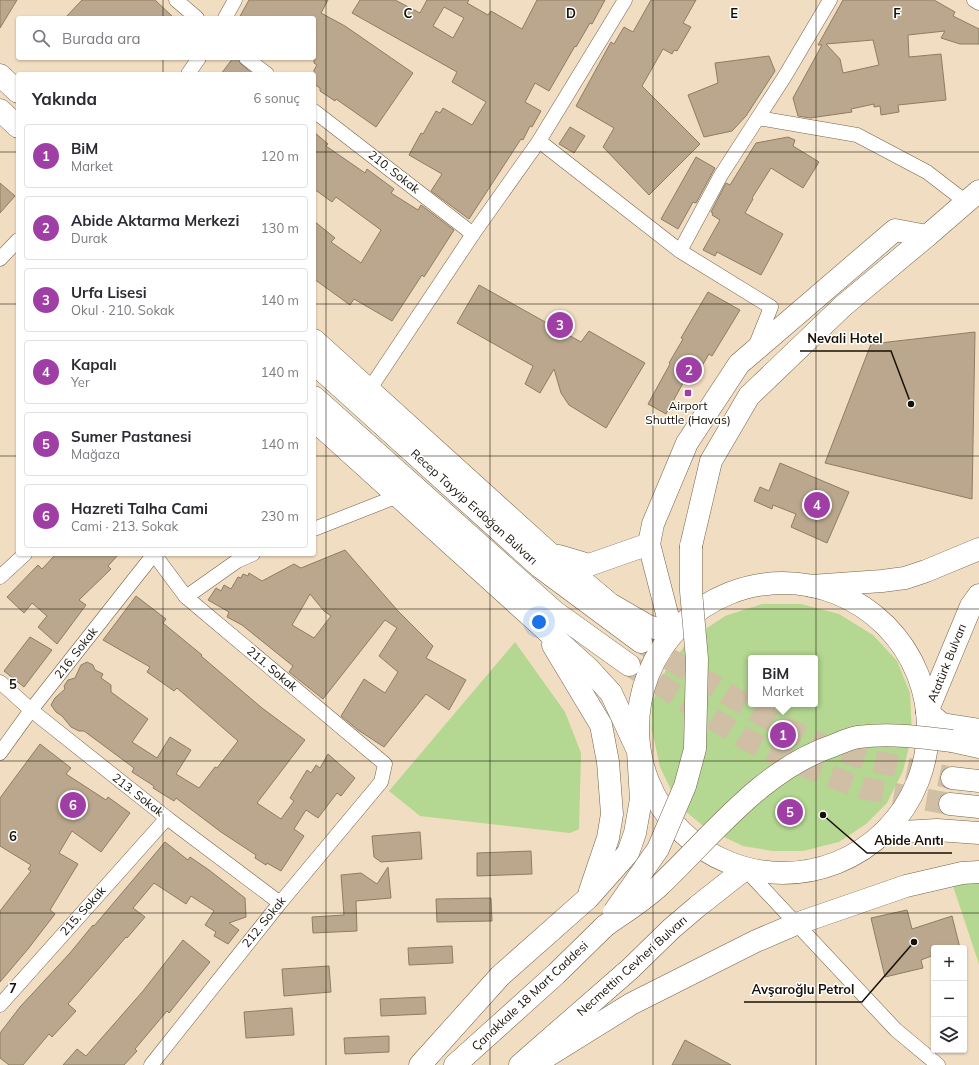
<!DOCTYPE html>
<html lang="tr">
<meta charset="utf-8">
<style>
body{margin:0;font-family:Mulish,sans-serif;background:#f2f2f3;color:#2b2b33}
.controls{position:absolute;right:12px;bottom:12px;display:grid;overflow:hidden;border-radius:4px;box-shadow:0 1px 3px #0004}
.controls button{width:36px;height:36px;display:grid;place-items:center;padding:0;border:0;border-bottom:1px solid #e1e1e2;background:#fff;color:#2b2b33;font:20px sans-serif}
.you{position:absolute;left:539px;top:622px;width:14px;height:14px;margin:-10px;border:3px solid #fff;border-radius:50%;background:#1a73e8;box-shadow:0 0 0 6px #1a73e833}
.badge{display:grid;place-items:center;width:26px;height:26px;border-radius:50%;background:#9f3ea5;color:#fff;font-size:13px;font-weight:700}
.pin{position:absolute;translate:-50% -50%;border:2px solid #fff;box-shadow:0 1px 4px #0006}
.popup{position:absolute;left:748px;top:655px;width:70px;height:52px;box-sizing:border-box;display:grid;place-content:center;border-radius:4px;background:#fff;filter:drop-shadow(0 1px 3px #0005);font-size:13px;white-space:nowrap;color:#7c7c81}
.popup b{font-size:15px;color:#2b2b33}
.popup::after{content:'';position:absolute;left:50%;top:100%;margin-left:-8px;border:8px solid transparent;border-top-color:#fff}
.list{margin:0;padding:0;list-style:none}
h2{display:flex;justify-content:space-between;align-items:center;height:52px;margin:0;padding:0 16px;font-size:17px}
h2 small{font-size:13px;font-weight:400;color:#7c7c81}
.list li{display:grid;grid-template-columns:26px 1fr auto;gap:12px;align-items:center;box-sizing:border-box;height:64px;margin:0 8px 8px;padding:0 8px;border:1px solid #e1e1e2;border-radius:4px}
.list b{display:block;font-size:15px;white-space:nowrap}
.list p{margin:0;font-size:13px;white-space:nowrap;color:#7c7c81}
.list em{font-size:13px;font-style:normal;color:#7c7c81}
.icon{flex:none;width:22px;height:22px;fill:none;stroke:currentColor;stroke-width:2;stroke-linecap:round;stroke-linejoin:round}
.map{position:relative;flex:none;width:979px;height:1065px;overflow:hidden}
.search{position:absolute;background:#fff;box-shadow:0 1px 3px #0004;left:16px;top:16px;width:300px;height:44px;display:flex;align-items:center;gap:10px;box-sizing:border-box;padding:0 14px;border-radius:4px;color:#7c7c81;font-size:15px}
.panel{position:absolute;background:#fff;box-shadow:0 1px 3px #0004;left:16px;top:72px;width:300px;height:484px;border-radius:4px}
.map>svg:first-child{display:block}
.green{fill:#b4d791;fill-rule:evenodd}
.building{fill:#baa78d;stroke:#8f7d63;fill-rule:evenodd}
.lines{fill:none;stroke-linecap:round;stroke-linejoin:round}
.highway-tunnel{stroke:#d0bea5;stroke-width:22;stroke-dasharray:22 11;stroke-linecap:butt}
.street-casing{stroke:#74634a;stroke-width:15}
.primary-casing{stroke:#74634a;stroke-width:23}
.highway-casing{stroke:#74634a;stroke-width:23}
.street{stroke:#fff;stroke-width:14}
.primary{stroke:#fff;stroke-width:22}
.highway{stroke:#fff;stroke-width:22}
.highway-bridge-casing{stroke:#74634a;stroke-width:23;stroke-linecap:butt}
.highway-bridge{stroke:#fff;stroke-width:22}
.grid{fill:none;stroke:#161006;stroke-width:1;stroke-opacity:0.55}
.poi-dot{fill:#9f3ea5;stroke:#fff;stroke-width:1.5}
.labels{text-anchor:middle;stroke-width:3;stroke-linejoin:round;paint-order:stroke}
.street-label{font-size:12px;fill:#161006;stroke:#fff}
.poi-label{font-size:12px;fill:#161006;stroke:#fff}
.grid-label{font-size:13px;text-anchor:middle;font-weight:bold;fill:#161006;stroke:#fff;stroke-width:3;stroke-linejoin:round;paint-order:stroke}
.leader{fill:none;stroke:#161006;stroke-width:1.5}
.callout-dot{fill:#161006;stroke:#fff;stroke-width:1.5}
.callout-label{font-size:13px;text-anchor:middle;font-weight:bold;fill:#161006;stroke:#fff;stroke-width:3;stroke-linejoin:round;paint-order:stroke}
</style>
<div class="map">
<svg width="979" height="1065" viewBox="0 0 979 1065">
<rect width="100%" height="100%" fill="#f1ddc1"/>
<g class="green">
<path d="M762,604H801L839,614L873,635L897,661L910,693L912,735L903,771L887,803L866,824L839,842L803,851H773L743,846L707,829L679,806L660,767L652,730V703L667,667L692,638L725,616ZM751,658H815V704H751Z"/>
<path d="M515,642L565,712L581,753L579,829L570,833L420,816L389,791Z"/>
<path d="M979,880V964L952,883Z"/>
</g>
<g class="building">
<path d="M0,0H17L0,28Z"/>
<path d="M82,0H155L174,18H65Z"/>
<path d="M249,0H328L321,13L345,26L413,73L376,127L336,99L335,101L320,91V88L314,84V70L317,65L314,63V18H239Z"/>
<path d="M360,0H395L420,13L427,0H469L467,3L488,15L491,11L522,29L537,0H605L592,24L590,23L576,47L575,46L549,91L535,83L525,102L541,111L532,127L530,126L523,140L521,139L469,219L431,191L442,174L409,155L421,133L423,134L436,111L440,113L443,108L472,125L486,102L452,82L457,72L352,13ZM444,7L464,18L453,38L433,26Z"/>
<path d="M651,0H696L683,23L691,27L677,51L674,50L672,54L663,49L642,86L700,144L649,195L603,147L614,128L576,106L611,42L614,44L624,27L633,32Z"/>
<path d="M843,0H934L955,12L953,16L979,29V44H960L941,38L945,31L908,35L909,57L941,54L946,100L898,105L899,112L881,115L880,106L874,107V104L851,109L852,112L810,118L798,116L793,98L822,45H818ZM873,40L879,65L843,73L840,59L826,44Z"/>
<path d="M769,56L775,71L746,116L732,131L704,137L688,95L718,83L715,63Z"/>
<path d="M233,58H238L241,64L253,74H221Z"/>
<path d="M570,127L585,136L574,153L559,144Z"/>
<path d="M314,132L328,144L326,146L365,173L367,169L394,189L391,193L418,210L421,205L454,230L424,277L422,275L392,321L354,299L350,305L314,279V221L335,238L331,242L361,263L381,230L336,197L332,202L314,189Z"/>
<path d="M788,137L795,140L793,146L819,162L803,188L771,168L752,198L753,199L745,213L783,234L761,275L717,252L715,256L703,250L720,220L712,215L713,213L711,212L726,183L730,185L756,143Z"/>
<path d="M696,157L715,168L696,203L693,202L678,229L661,219Z"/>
<path d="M0,183L15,196L0,213Z"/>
<path d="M479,285L581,342L589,331L645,363L606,428L569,405L561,393L554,369L540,393L525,384L533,366L457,323Z"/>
<path d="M708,292L740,310L712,356L709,354L695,378L688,374L666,414L648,404L670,364L669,363L683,339L681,338Z"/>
<path d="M975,332L972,499L825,463L871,344Z"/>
<path d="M780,463L849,492L827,543L791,527L796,514L773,505L772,509L754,501L760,487L769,491Z"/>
<path d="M345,550L398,611L433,646L426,658L466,680L449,710L426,694L384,747L358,730L341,716L364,679L385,693L398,672L379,656L397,628L385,620L323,699L289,672L293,666L242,625L227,617L229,612L208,600L216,588L221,591L224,585L231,589L238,577L241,578L243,574L248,576L249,573L262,581L294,564L301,568ZM310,594L324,611L331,616L314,638L292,625Z"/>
<path d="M56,554H119L108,566L111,569L79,600L86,605L57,644L38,627L47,616L32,603L24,613L7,597L38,565L42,569Z"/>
<path d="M136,596L166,619L163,623L202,655L201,656L262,708L305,740L257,803L281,819L294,801L290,798L307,770L311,773L316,765L320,768L328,754L355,778L341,796L337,793L318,818L306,810L294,829L304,836L281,871L267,863L266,865L255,858L256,855L221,832L176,798L174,801L153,788L154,786L132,772L134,768L84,731H79L71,727L62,716L56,712L51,705L55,698L65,689L64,686L68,680L75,678L81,665L87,662L93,665L95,670L103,674L101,678L111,685V692L148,719L132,742L157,758L170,737L191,750L176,774L199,788L215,767L217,768L238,741L177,688L174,691L147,672L150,667L103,640Z"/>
<path d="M30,637L52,650L24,687L4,671Z"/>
<path d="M40,744L71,768L66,774L106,800L108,797L130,813L101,852L72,831L59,853L78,864L50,910L55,914L28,949L0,982V911L31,871L28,869L31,865L0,846V798Z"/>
<path d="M420,832L422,859L381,862L374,857L372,836Z"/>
<path d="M165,842L188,860L190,857L209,870L245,898L246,917L229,923L239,930L228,944L214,936L216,932L205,925L214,911L191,896L186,904L154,883L133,908L145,917L127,938L126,937L102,965L68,1004L76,1011L52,1037L49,1034L23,1065H9L0,1058V1033L20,1007L70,953L93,925L94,926Z"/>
<path d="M531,851L532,874L477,876V853Z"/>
<path d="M388,867L391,898L356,901L357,931L313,933L312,917L344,915L341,875L361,873L377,884Z"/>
<path d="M491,898L492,921L437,922L436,899Z"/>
<path d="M907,910L912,929L952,916L960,948H934V955L921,960L923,968L885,977L871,918Z"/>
<path d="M183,940L210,962L169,1013L167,1011L135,1049L137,1051L124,1065H63L77,1049L86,1056L143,991Z"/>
<path d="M452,946L453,963L409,965L408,948Z"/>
<path d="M329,966L331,992L284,996L282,969Z"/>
<path d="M425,997L426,1014L381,1016L380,999Z"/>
<path d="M292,1008L294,1035L246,1038L244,1012Z"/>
<path d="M389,1036V1052L345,1054L344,1038Z"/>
<path d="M685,1040L731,1065H672Z"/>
</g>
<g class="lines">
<g class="highway-tunnel">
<path d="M641,642L779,725L822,745L873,761L952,778"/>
<path d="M629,665L745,739L801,765L862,788L950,804"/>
</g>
<defs>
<g id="street">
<path d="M176,0L197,18"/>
<path d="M974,0L979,3"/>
<path d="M225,18L235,0"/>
<path d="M246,58L267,74"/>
<path d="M188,74L199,58"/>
<path d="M314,111L473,234"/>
<path d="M758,118L857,135L927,172L966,202"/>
<path d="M539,141L680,251L771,307L755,347"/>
<path d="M680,251L721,175L785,76L830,0"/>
<path d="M0,259L18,240"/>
<path d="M369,390L473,234L539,141L625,0"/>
<path d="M314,529L398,496"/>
<path d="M0,577L25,554"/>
<path d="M186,597L237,561L253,554"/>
<path d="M0,682L31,710L167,818L280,903"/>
<path d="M0,753L31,710L154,554"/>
<path d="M745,869L896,1030L938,1065"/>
<path d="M0,1005L167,818"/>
<path d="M151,1065L280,903L381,782L385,764L186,597L154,554"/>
</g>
<g id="primary">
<path d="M811,586L882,581L905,578L926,571L979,549"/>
<path d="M672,633L649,544L653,524L687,443L739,364L895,230L927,236L979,191"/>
<path d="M927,712L971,606L979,595"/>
<path d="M520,1065L630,969L671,929L698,906L745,869"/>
</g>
<g id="highway">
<path d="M0,75L18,92"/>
<path d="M0,110L18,127"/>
<path d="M314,340L548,552L610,604L648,626L672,633"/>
<path d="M314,363L540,567L641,642"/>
<path d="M314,397L555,612L629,665"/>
<path d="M314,420L589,669L611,693L638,751L641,799L635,833L628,853L588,898L500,976L420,1065"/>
<path d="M691,546L711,461L749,396L843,306L927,236"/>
<path d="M559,556L589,565L649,544"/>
<circle cx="783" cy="728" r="145"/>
<path d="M553,645L601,725L608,762L612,814L608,838L590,891"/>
<path d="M927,712L942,724L979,730"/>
<path d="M952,741L979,747"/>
<path d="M952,778L979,781"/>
<path d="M950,804L979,807"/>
<path d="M885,833L937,830L979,833"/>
<path d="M455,1065L556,974L605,926"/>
<path d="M533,1065L631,1004L756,941L796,924L906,886L962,873L979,872"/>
</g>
</defs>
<use href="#street" class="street-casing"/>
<use href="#primary" class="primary-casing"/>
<use href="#highway" class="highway-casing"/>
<use href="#street" class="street"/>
<use href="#primary" class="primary"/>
<use href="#highway" class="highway"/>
<defs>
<g id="highway-bridge">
<path d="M614,912L658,849L685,786L695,749L697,659L691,591V546"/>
<path d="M605,926C623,913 643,901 659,886C713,835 762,769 835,745C842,742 851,738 858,737C890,733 921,737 952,741"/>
</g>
</defs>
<use href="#highway-bridge" class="highway-bridge-casing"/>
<use href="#highway-bridge" class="highway-bridge"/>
</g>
<path class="grid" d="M163,0V18M326,0V1065M490,0V1065M653,0V1065M816,0V1065M163,58V74M0,152H18M314,152H979M0,304H18M314,304H979M0,456H18M314,456H979M163,554V1065M0,609H979M0,761H979M0,913H979"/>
<rect class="poi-dot" x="684" y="389" width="8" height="8" rx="2"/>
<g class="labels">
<g class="street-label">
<text transform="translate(394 172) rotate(38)" y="4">210. Sokak</text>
<text transform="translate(474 507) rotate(42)" y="4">Recep Tayyip Erdoğan Bulvarı</text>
<text transform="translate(76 653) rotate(-52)" y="4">216. Sokak</text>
<text transform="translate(947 663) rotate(-68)" y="4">Atatürk Bulvarı</text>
<text transform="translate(272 669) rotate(40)" y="4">211. Sokak</text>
<text transform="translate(138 795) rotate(38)" y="4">213. Sokak</text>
<text transform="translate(83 911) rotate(-48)" y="4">215. Sokak</text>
<text transform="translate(264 922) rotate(-51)" y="4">212. Sokak</text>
<text transform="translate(632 966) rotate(-42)" y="4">Necmettin Cevheri Bulvarı</text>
<text transform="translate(530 996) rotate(-43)" y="4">Çanakkale 18 Mart Caddesi</text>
</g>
<g class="poi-label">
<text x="688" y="410">Airport<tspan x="688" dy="14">Shuttle (Havas)</tspan></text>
</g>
</g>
<g class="grid-label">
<text x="408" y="18">C</text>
<text x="571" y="18">D</text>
<text x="734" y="18">E</text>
<text x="897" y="18">F</text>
<text x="13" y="689">5</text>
<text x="13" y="841">6</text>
<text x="13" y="993">7</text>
</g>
<path class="leader" d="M911 404L891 351H800M823 815L867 853H952M914 942L862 1002H744"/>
<g class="callout-dot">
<circle cx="911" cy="404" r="4"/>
<circle cx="823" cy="815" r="4"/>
<circle cx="914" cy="942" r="4"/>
</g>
<g class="callout-label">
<text x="845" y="343">Nevali Hotel</text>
<text x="909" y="845">Abide Anıtı</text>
<text x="803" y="994">Avşaroğlu Petrol</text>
</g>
</svg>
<div class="controls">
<button>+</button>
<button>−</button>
<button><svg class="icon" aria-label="layers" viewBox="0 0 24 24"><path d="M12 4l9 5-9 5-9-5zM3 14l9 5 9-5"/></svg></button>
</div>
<div class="you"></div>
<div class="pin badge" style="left:783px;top:735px">1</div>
<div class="popup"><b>BiM</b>Market</div>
<div class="pin badge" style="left:689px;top:370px">2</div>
<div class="pin badge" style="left:560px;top:325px">3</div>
<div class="pin badge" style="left:817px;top:505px">4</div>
<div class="pin badge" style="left:790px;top:812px">5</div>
<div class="pin badge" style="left:73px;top:805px">6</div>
<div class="search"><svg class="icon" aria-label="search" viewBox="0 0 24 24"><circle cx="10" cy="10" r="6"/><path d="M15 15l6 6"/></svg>Burada ara</div>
<section class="panel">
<h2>Yakında<small>6 sonuç</small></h2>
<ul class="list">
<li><span class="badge">1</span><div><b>BiM</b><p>Market</p></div><em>120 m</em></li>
<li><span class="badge">2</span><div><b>Abide Aktarma Merkezi</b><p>Durak</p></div><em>130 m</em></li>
<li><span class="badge">3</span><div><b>Urfa Lisesi</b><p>Okul · 210. Sokak</p></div><em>140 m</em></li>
<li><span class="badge">4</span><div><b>Kapalı</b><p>Yer</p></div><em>140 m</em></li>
<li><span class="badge">5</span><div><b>Sumer Pastanesi</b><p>Mağaza</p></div><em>140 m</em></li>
<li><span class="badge">6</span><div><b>Hazreti Talha Cami</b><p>Cami · 213. Sokak</p></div><em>230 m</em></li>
</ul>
</section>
</div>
